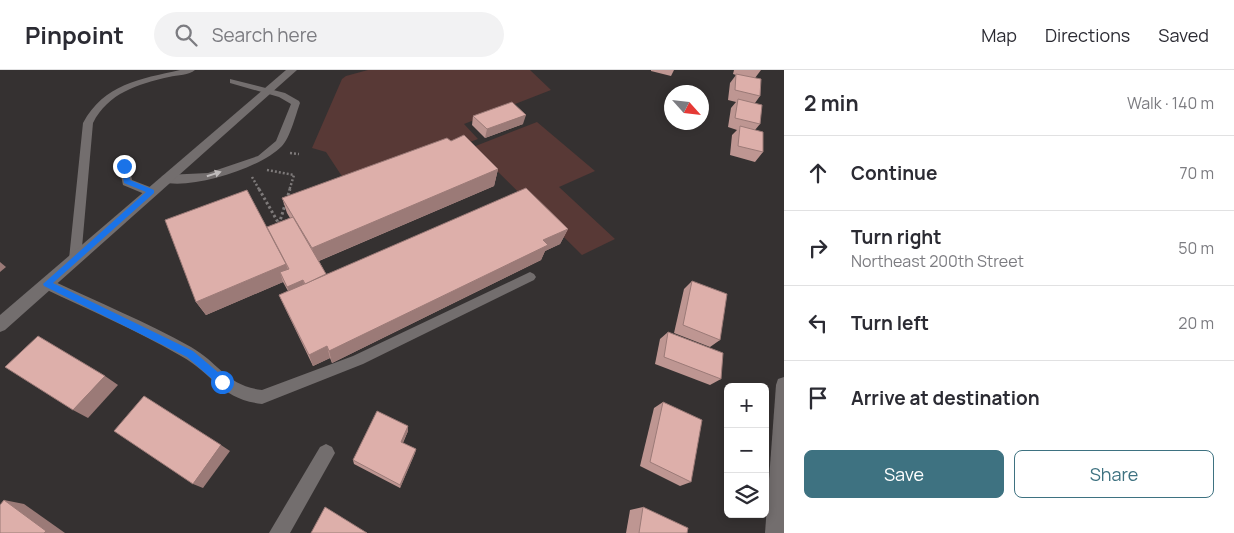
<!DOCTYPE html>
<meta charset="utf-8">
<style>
body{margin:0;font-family:Manrope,sans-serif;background:#f2f2f3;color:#2b2b33}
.controls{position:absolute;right:15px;bottom:15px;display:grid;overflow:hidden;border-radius:8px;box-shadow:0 2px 8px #0003}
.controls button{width:45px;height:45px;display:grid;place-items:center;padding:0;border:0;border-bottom:1px solid #e1e1e2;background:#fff;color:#2b2b33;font:25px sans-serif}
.compass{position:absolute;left:664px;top:15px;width:45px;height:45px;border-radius:50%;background:#fff;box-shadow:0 2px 8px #0003;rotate:117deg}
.stop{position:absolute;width:15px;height:15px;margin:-11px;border:4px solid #1a73e8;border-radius:50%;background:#fff}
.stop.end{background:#1a73e8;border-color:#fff;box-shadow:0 1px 5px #0008}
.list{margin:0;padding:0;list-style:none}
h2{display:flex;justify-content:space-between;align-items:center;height:65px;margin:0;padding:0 20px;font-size:21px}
h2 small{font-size:16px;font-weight:400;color:#7c7c81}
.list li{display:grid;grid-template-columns:32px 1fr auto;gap:15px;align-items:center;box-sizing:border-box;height:75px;padding:0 20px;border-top:1px solid #e1e1e2}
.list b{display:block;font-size:19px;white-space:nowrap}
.list p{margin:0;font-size:16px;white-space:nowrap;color:#7c7c81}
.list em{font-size:16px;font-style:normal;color:#7c7c81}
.actions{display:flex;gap:10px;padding:15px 20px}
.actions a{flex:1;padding:11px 0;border:1px solid #3e7281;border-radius:8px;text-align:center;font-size:18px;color:#3e7281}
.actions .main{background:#3e7281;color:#fff}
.icon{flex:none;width:28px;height:28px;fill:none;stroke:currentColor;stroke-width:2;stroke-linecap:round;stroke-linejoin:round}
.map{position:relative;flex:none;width:784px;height:463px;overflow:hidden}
header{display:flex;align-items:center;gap:30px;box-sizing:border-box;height:70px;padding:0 25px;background:#fff;border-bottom:1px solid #e1e1e2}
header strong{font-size:24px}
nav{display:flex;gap:28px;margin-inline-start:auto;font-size:18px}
.search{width:350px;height:45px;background:#f2f2f3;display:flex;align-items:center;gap:12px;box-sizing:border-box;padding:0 18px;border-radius:28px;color:#7c7c81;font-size:19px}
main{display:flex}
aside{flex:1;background:#fff}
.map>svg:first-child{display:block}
.green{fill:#583936}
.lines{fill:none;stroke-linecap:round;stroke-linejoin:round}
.path-far1{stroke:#7e7a7a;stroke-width:2.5;stroke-dasharray:2 2;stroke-linecap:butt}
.path{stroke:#7e7a7a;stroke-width:3;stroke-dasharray:2.5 2.5;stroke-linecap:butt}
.service{fill:#736e6e;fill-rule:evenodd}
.minor{fill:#736e6e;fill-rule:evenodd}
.wall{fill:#be9692}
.shaded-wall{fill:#9b7a77}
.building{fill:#ddafaa;stroke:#9b7a77}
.oneway{fill:#c0bcbc}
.route{fill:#1a73e8}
</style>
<header>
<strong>Pinpoint</strong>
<div class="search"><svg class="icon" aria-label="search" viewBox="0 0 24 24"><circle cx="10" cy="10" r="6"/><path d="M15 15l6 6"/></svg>Search here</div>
<nav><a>Map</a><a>Directions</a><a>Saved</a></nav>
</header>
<main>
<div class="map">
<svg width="784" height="463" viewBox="0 0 784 463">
<rect width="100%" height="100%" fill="#353131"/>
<g class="green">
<path d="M368,0H530L551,20L464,54L478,69L349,117L326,82L312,78L342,9L346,6Z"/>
<path d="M537,52L595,101L559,117L615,169L582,185L473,77Z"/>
</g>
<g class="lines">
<g class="path-far1">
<path d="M290,83L299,84"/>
<path d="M267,100L294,105L289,121"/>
<path d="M252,107L260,121"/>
</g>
<g class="path">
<path d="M259,119L279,154"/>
<path d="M279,154L290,119"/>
</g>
<g class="service">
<path d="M180,0H195C189,5 178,5 169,7C138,14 108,23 93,53L81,189L79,192H71L69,189L83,53C104,14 140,9 180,0Z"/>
<path d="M230,9L285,23L299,31L300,33C296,44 290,68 282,76C261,98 192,120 162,112L161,109L162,106L166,105L208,103L258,86L276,71L291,34L279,27L230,13Z"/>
<path d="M124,93L129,96L132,110L155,119L156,122L155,125H147L123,115L119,96Z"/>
<path d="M530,202L534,204L536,207L534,210L363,294L262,334C220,329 214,304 181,286C136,260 89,240 43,218L41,214L43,210H51C98,232 146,252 191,277C219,293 227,316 262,320L353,286Z"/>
</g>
<g class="minor">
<path d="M286,0H297L5,260L0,262V245Z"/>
<path d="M784,307V463H765L776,315L778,309Z"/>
<path d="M326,374L332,377L335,383L290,463H269L320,377Z"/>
</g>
</g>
<g class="wall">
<path d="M651,0H674L671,6L651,1Z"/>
<path d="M734,0H761L755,8L760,26L755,33L760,54L755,60L763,82L755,92L730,85L732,65L737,60L728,57L731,38L736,32L728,30L730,13L736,5L733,4Z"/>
<path d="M473,46L523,54L485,68L472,55Z"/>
<path d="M451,71L498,99L494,116L319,191L326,204L568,159L560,174L545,181L541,190L332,293L330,288L313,296L285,238L279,225L288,221L283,212L206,245L196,232L267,157L290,148L287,143L282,128Z"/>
<path d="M692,211L720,270L710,277L674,263L684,219Z"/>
<path d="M668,262L721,309L710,315L655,294L660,269Z"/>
<path d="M663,332L691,412L680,416L640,396L654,338Z"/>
<path d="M408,356V361L403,373L416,379L415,383L400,418L354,394L353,390Z"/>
<path d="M643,437L687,463H626L630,440Z"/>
</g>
<g class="shaded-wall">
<path d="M526,45L523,54L485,68L487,59Z"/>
<path d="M498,99L494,116L316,192L312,178Z"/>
<path d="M568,159L560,174L545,181L541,190L332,293L329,281L543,170Z"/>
<path d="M0,192L6,197L0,202Z"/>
<path d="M286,194L291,208L280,202L283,212L206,245L196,232Z"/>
<path d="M303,210L306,222L292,229L287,217Z"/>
<path d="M327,276L330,288L313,296L309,285Z"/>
<path d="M105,306L118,315L88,348L73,340Z"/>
<path d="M408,356V361L401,376V372Z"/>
<path d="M221,375L230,381L203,418L193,414Z"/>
<path d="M416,379L415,383L400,418V415Z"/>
<path d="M4,430L24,434L65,463H44Z"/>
</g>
<g class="building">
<path d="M736,4L761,9L760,26L735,20Z"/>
<path d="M738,29L762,35L760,54L735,48Z"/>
<path d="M512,32L526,45L487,59L473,46Z"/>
<path d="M740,56L763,62V82L738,76Z"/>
<path d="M464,65L498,99L312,178L282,128L447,68L451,71Z"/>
<path d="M526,118L568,159L543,170L548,175L329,281L327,276L309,285L279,225Z"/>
<path d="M247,120L286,194L196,232L165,150Z"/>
<path d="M293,147L326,204L305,214L303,210L287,217L280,202L289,199L267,157Z"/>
<path d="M692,211L727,224L720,270L683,255Z"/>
<path d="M668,262L723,283L721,309L664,287Z"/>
<path d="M38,266L105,306L73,340L5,297Z"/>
<path d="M144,326L221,375L193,414L114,361Z"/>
<path d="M663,332L702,350L691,412L650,392Z"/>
<path d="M377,341L408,356L401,372L416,379L400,415L353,390Z"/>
<path d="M4,430L46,461L44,463H0V435Z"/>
<path d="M325,437L367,463H311Z"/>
<path d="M643,437L688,458L687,463H639Z"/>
</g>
<defs><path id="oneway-solid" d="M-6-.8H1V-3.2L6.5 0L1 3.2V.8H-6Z" transform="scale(1.25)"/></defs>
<use class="oneway" href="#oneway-solid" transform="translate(214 104) rotate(-17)"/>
<path class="route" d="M124,93L128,96L130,110L154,120V123L53,213L193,281L226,309V315H219L187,287L44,216L43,214L146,122L124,113L121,96Z"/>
</svg>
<div class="controls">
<button>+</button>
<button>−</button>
<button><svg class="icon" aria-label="layers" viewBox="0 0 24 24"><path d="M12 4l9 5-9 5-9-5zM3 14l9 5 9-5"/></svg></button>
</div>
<svg class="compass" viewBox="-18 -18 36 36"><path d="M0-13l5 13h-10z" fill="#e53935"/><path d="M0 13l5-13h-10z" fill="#7c7c81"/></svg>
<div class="stop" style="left:222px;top:312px"></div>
<div class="stop end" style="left:124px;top:96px"></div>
</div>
<aside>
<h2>2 min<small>Walk · 140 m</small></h2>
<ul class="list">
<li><svg class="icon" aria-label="ahead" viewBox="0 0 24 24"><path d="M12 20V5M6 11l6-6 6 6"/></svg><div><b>Continue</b></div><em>70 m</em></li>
<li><svg class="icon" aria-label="right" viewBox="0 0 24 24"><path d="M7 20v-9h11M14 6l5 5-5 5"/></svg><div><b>Turn right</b><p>Northeast 200th Street</p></div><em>50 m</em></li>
<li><svg class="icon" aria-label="left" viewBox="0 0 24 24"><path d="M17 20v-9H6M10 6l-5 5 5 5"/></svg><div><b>Turn left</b></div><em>20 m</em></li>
<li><svg class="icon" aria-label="arrive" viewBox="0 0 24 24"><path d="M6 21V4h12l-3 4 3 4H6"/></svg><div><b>Arrive at destination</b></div></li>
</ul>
<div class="actions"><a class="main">Save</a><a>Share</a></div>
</aside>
</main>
